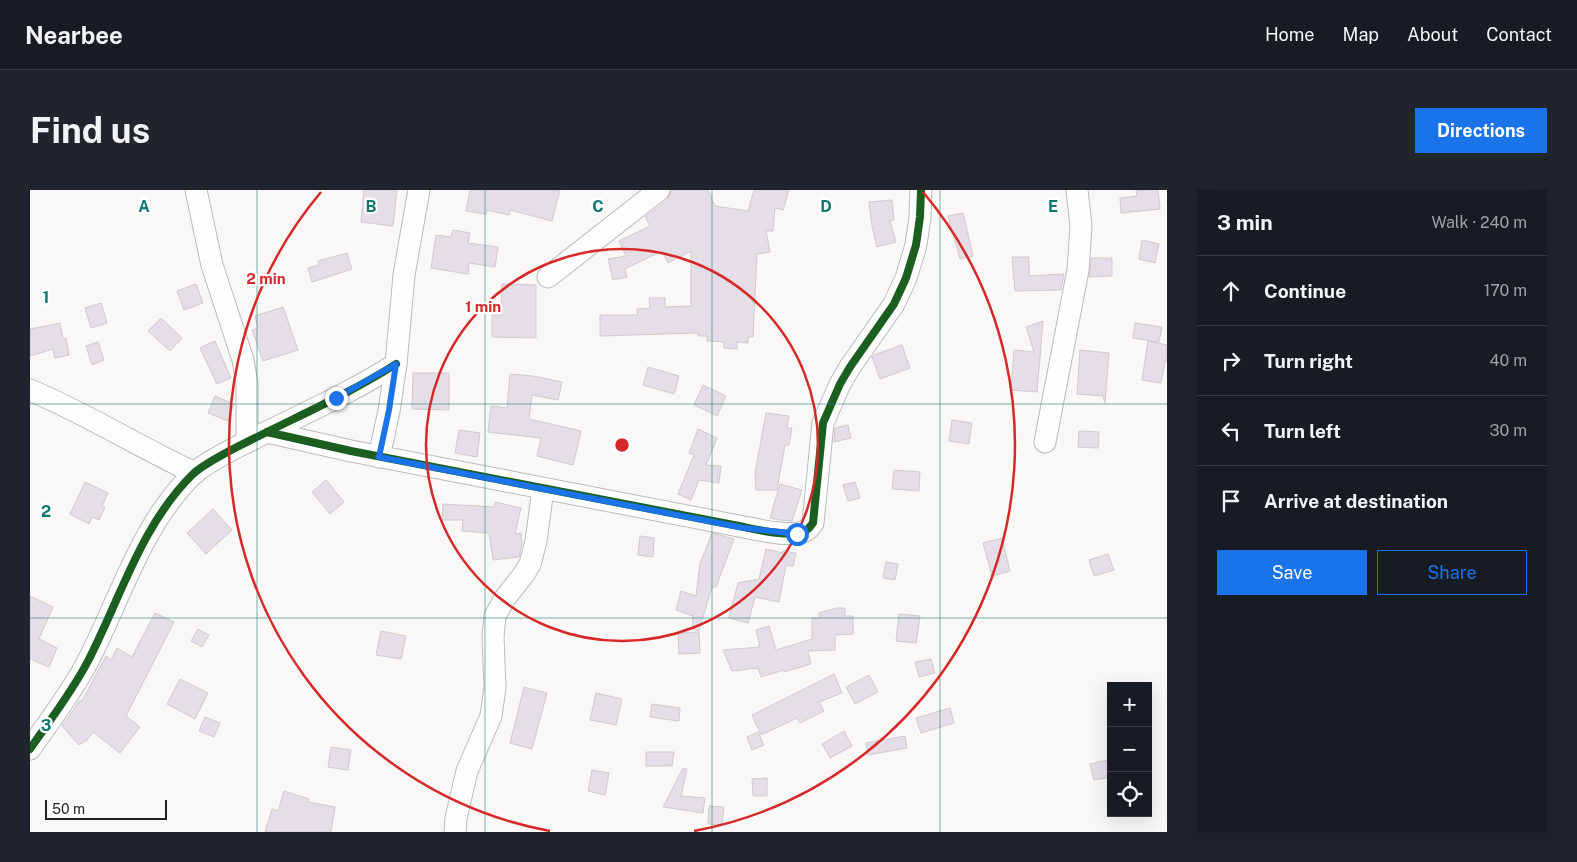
<!DOCTYPE html>
<meta charset="utf-8">
<style>
body{margin:0;font-family:"Public Sans",sans-serif;background:#20242c;color:#f1f3f6}
.controls{position:absolute;right:15px;bottom:15px;display:grid;overflow:hidden;border-radius:0px;box-shadow:0 5px 20px #0002}
.controls button{width:45px;height:45px;display:grid;place-items:center;padding:0;border:0;border-bottom:1px solid #363941;background:#171b24;color:#f1f3f6;font:25px sans-serif}
.scale{position:absolute;left:15px;bottom:12px;width:122px;box-sizing:border-box;padding-left:5px;border:2px solid #21201f;border-top:0;font-size:14px;line-height:18px;white-space:nowrap;color:#21201f;-webkit-text-stroke:4px #fff;paint-order:stroke}
.stop{position:absolute;width:15px;height:15px;margin:-11px;border:4px solid #1a73e8;border-radius:50%;background:#fff}
.stop.end{background:#1a73e8;border-color:#fff;box-shadow:0 1px 5px #0008}
.list{margin:0;padding:0;list-style:none}
h2{display:flex;justify-content:space-between;align-items:center;height:65px;margin:0;padding:0 20px;font-size:21px}
h2 small{font-size:16px;font-weight:400;color:#9ea1a6}
.list li{display:grid;grid-template-columns:32px 1fr auto;gap:15px;align-items:center;box-sizing:border-box;height:70px;padding:0 20px;border-top:1px solid #363941}
.list b{display:block;font-size:19px;white-space:nowrap}
.list em{font-size:16px;font-style:normal;color:#9ea1a6}
.actions{display:flex;gap:10px;padding:15px 20px}
.actions a{flex:1;padding:11px 0;border:1px solid #1a73e8;border-radius:0px;text-align:center;font-size:18px;color:#1a73e8}
.actions .main{background:#1a73e8;color:#fff}
.icon{flex:none;width:28px;height:28px;fill:none;stroke:currentColor;stroke-width:2;stroke-linecap:round;stroke-linejoin:round}
.map{position:relative;flex:none;width:1137px;height:642px;overflow:hidden;border-radius:0px}
header{display:flex;align-items:center;gap:30px;box-sizing:border-box;height:70px;padding:0 25px;background:#171b24;border-bottom:1px solid #363941}
header strong{font-size:24px}
nav{display:flex;gap:28px;margin-inline-start:auto;font-size:18px}
.intro{display:flex;align-items:center;justify-content:space-between;box-sizing:border-box;height:120px;padding:0 30px}
h1{margin:0;font-size:35px}
.button{padding:12px 22px;border-radius:0px;background:#1a73e8;color:#fff;font-size:18px;font-weight:700}
main{display:flex;gap:30px;padding:0 30px}
aside{flex:1;background:#171b24;border-radius:0px;box-shadow:0 5px 20px #0002}
.map>svg:first-child{display:block}
.building{fill:#e5dee7;stroke:#cdcbcc}
.lines{fill:none;stroke-linecap:round;stroke-linejoin:round}
.minor-casing{stroke:#bcbbba;stroke-width:23}
.minor{stroke:#fefefe;stroke-width:21}
.cycleway-casing{stroke:#fff;stroke-width:11}
.cycleway{stroke:#1b5e20;stroke-width:8}
.route{stroke:#1a73e8;stroke-width:6}
.grid{fill:none;stroke:#0f766e;stroke-width:1;stroke-opacity:0.55}
.ring{fill:none;stroke:#d62828;stroke-width:2.5}
.grid-label{font-size:16px;text-anchor:middle;font-weight:bold;fill:#0f766e;stroke:#fff;stroke-width:4.5;stroke-linejoin:round;paint-order:stroke}
.centre{fill:#d62828;stroke:#fff;stroke-width:2.5}
.ring-label{font-size:15px;text-anchor:middle;font-weight:bold;fill:#d62828;stroke:#fff;stroke-width:4.5;stroke-linejoin:round;paint-order:stroke}
</style>
<header>
<strong>Nearbee</strong>
<nav><a>Home</a><a>Map</a><a>About</a><a>Contact</a></nav>
</header>
<div class="intro"><h1>Find us</h1><a class="button">Directions</a></div>
<main>
<div class="map">
<svg width="1137" height="642" viewBox="0 0 1137 642">
<rect width="100%" height="100%" fill="#faf8f6"/>
<g class="building">
<path d="M334,0H367L363,36L331,32Z"/>
<path d="M440,0H530L522,31L480,20L479,25L457,20L456,24L436,21Z"/>
<path d="M641,0H678L685,16L718,21L724,0H759L753,20L745,18L743,41H736L740,62L727,64L723,147H718V153L707,152V159L694,158V152L677,151V146H668V143L570,146V125H608L607,119L620,118L619,108H635V117L661,116V61L638,73L632,61L595,79L597,87L583,90L578,69L596,66L589,51L620,36L615,27L637,10L640,5Z"/>
<path d="M1106,0H1128L1130,19L1091,23L1090,8L1107,6Z"/>
<path d="M862,10L864,30L860,31L866,52L847,57L842,36L839,12Z"/>
<path d="M933,23L943,66L930,69L918,26Z"/>
<path d="M423,40L440,43L438,53L468,57L465,77L439,73L438,84L401,78L406,45L421,47Z"/>
<path d="M1112,50L1129,54L1125,73L1109,69Z"/>
<path d="M317,63L322,79L282,92L278,78L289,75L288,71Z"/>
<path d="M982,67H999V86L1034,84L1031,100L985,101Z"/>
<path d="M1061,68H1082V86L1059,87Z"/>
<path d="M166,94L173,113L154,120L147,101Z"/>
<path d="M472,94L506,95V148L462,147V125H471Z"/>
<path d="M71,113L77,133L61,138L55,118Z"/>
<path d="M253,117L268,160L233,171L222,140L228,138L225,126Z"/>
<path d="M131,128L152,148L140,161L118,141Z"/>
<path d="M1013,131L1007,202L981,200L984,160L1004,162L996,137Z"/>
<path d="M30,133L33,149L36,148L39,165L25,168L23,159L0,166V139Z"/>
<path d="M1105,133L1132,137L1129,152L1103,148Z"/>
<path d="M185,151L201,188L187,194L170,158Z"/>
<path d="M1118,151L1137,155V172L1135,171L1131,193L1112,190Z"/>
<path d="M68,152L74,170L62,175L56,156Z"/>
<path d="M872,155L880,178L850,189L842,167L844,165Z"/>
<path d="M1050,160L1079,163L1075,213L1072,204V206L1047,204Z"/>
<path d="M618,177L649,186L644,204L613,195Z"/>
<path d="M383,183H419V220L382,219Z"/>
<path d="M480,184L503,186L532,192L528,210L502,205L499,229L551,241L543,275L507,266L511,248L458,242L461,216L477,218Z"/>
<path d="M673,195L696,206L687,226L664,215Z"/>
<path d="M185,206L204,214L198,231L178,223Z"/>
<path d="M736,223L759,226L757,238H762L759,255H755L747,300H726L725,283Z"/>
<path d="M922,230L942,233L939,254L919,251Z"/>
<path d="M818,235L821,248L804,252L805,238Z"/>
<path d="M668,239L687,248L676,275L691,276L689,293L669,290L661,310L648,304L664,265L659,263Z"/>
<path d="M429,240L450,243L447,267L425,263Z"/>
<path d="M1049,241L1069,242L1068,258L1048,257Z"/>
<path d="M864,280L890,282L889,301L862,299Z"/>
<path d="M296,290L314,312L300,324L282,302Z"/>
<path d="M55,292L78,303L72,316L75,317L69,330L62,327L59,334L40,324Z"/>
<path d="M825,292L830,308L818,311L813,295Z"/>
<path d="M750,294L772,300L762,331L749,330L740,328Z"/>
<path d="M465,312L491,318L485,344L491,343L492,354L489,367L463,370L459,343L432,341L433,330H412L413,314L464,317Z"/>
<path d="M183,319L202,340L176,364L157,343Z"/>
<path d="M682,343L704,349L686,397H682L669,441L662,439L663,426L646,420L651,401L666,406L670,374Z"/>
<path d="M610,346L624,348L623,367L608,365Z"/>
<path d="M972,348L980,381L962,386L953,353Z"/>
<path d="M736,359L753,363V361L766,363L763,376L756,375L749,412L725,407L718,433L699,428L708,393L729,389Z"/>
<path d="M1078,364L1084,380L1064,386L1059,370Z"/>
<path d="M856,372L868,374L865,390L853,388Z"/>
<path d="M0,406L23,417L9,449L27,458L19,477L0,469Z"/>
<path d="M807,418H815V426H823V444L805,445V460L778,461L781,474L754,482V480L731,487L728,478L702,481L693,460L730,457L726,440L739,436L746,460L782,449V428H789V423Z"/>
<path d="M125,423L144,432L96,526L110,537L90,563L63,542L57,550L49,555L32,536L50,510L52,511L76,466L81,470L87,458L102,467Z"/>
<path d="M869,424L890,426L886,453L866,451Z"/>
<path d="M168,439L179,445L172,457L161,451Z"/>
<path d="M351,441L376,446L371,469L346,465Z"/>
<path d="M669,442L670,463L649,464L648,443Z"/>
<path d="M901,469L905,483L889,487L885,472Z"/>
<path d="M804,484L812,503L789,512L794,521L770,533L767,528L731,545L722,525Z"/>
<path d="M839,485L848,502L825,514L816,497Z"/>
<path d="M150,489L178,503L165,529L137,514Z"/>
<path d="M494,497L517,503L502,559L480,553Z"/>
<path d="M566,503L592,509L586,535L560,530Z"/>
<path d="M622,514L650,518L649,531L620,527Z"/>
<path d="M920,518L924,533L891,543L886,528Z"/>
<path d="M175,527L190,533L184,547L169,541Z"/>
<path d="M814,541L822,556L800,568L792,554Z"/>
<path d="M728,542L734,555L722,560L717,547Z"/>
<path d="M875,546L877,558L838,565L836,553Z"/>
<path d="M301,557L321,560L318,580L298,577Z"/>
<path d="M616,562H644L642,576H616Z"/>
<path d="M1081,569V587L1064,590L1060,574Z"/>
<path d="M653,578L657,579L651,606L675,608L673,623L633,617Z"/>
<path d="M562,580L579,583L575,605L558,601Z"/>
<path d="M737,588V606H723L722,589Z"/>
<path d="M254,601L279,609L278,612L305,617L301,642H235L242,619L248,621Z"/>
<path d="M679,616L694,617L692,635L678,634Z"/>
</g>
<g class="lines">
<defs>
<g id="minor">
<path d="M166,0L182,75L213,170L217,194V252"/>
<path d="M518,87L629,0"/>
<path d="M0,200C57,224 109,257 165,283"/>
<path d="M237,242L321,261L714,337C728,340 768,349 778,339C780,337 781,335 783,333L793,233L810,194L820,177L864,114L876,88L886,55L890,27L891,0"/>
<path d="M1015,252L1048,80L1051,36L1047,0"/>
<path d="M349,267L359,221L366,174L374,85L389,0"/>
<path d="M0,559C20,530 42,502 58,471C91,407 111,335 163,284C177,271 211,255 229,246C275,223 322,202 366,174"/>
<path d="M425,642L426,628L437,581L461,526L465,498L463,446L465,426L475,408L494,384L500,374L506,351L513,299"/>
</g>
</defs>
<use href="#minor" class="minor-casing"/>
<use href="#minor" class="minor"/>
<defs>
<g id="cycleway">
<path d="M237,242L321,261L714,337C728,340 768,349 778,339C780,337 781,335 783,333L793,233L810,194L820,177L864,114L876,88L886,55L890,27L891,0"/>
<path d="M0,559C20,530 42,502 58,471C91,407 111,335 163,284C177,271 211,255 229,246C275,223 322,202 366,174"/>
</g>
</defs>
<use href="#cycleway" class="cycleway-casing"/>
<use href="#cycleway" class="cycleway"/>
</g>
<g class="lines">
<path class="route" d="M306,208L366,174L359,220L349,267L714,338L767,344"/>
</g>
<path class="grid" d="M227,0V642M455,0V642M682,0V642M910,0V642M0,214H1137M0,428H1137"/>
<g class="ring">
<circle cx="592" cy="255" r="196"/>
<path d="M520 641A393 393 0 0 1 291 2M893 2A393 393 0 0 1 664 641"/>
</g>
<g class="grid-label">
<text x="114" y="22">A</text>
<text x="341" y="22">B</text>
<text x="568" y="22">C</text>
<text x="796" y="22">D</text>
<text x="1023" y="22">E</text>
<text x="16" y="113">1</text>
<text x="16" y="327">2</text>
<text x="16" y="541">3</text>
</g>
<circle cx="592" cy="255" r="8" class="centre"/>
<g class="ring-label">
<text x="236" y="94">2 min</text>
<text x="453" y="122">1 min</text>
</g>
</svg>
<div class="controls">
<button>+</button>
<button>−</button>
<button><svg class="icon" aria-label="locate" viewBox="0 0 24 24"><circle cx="12" cy="12" r="6"/><path d="M12 2v4M12 18v4M2 12h4M18 12h4"/></svg></button>
</div>
<div class="scale">50 m</div>
<div class="stop" style="left:767px;top:344px"></div>
<div class="stop end" style="left:306px;top:208px"></div>
</div>
<aside>
<h2>3 min<small>Walk · 240 m</small></h2>
<ul class="list">
<li><svg class="icon" aria-label="ahead" viewBox="0 0 24 24"><path d="M12 20V5M6 11l6-6 6 6"/></svg><div><b>Continue</b></div><em>170 m</em></li>
<li><svg class="icon" aria-label="right" viewBox="0 0 24 24"><path d="M7 20v-9h11M14 6l5 5-5 5"/></svg><div><b>Turn right</b></div><em>40 m</em></li>
<li><svg class="icon" aria-label="left" viewBox="0 0 24 24"><path d="M17 20v-9H6M10 6l-5 5 5 5"/></svg><div><b>Turn left</b></div><em>30 m</em></li>
<li><svg class="icon" aria-label="arrive" viewBox="0 0 24 24"><path d="M6 21V4h12l-3 4 3 4H6"/></svg><div><b>Arrive at destination</b></div></li>
</ul>
<div class="actions"><a class="main">Save</a><a>Share</a></div>
</aside>
</main>
